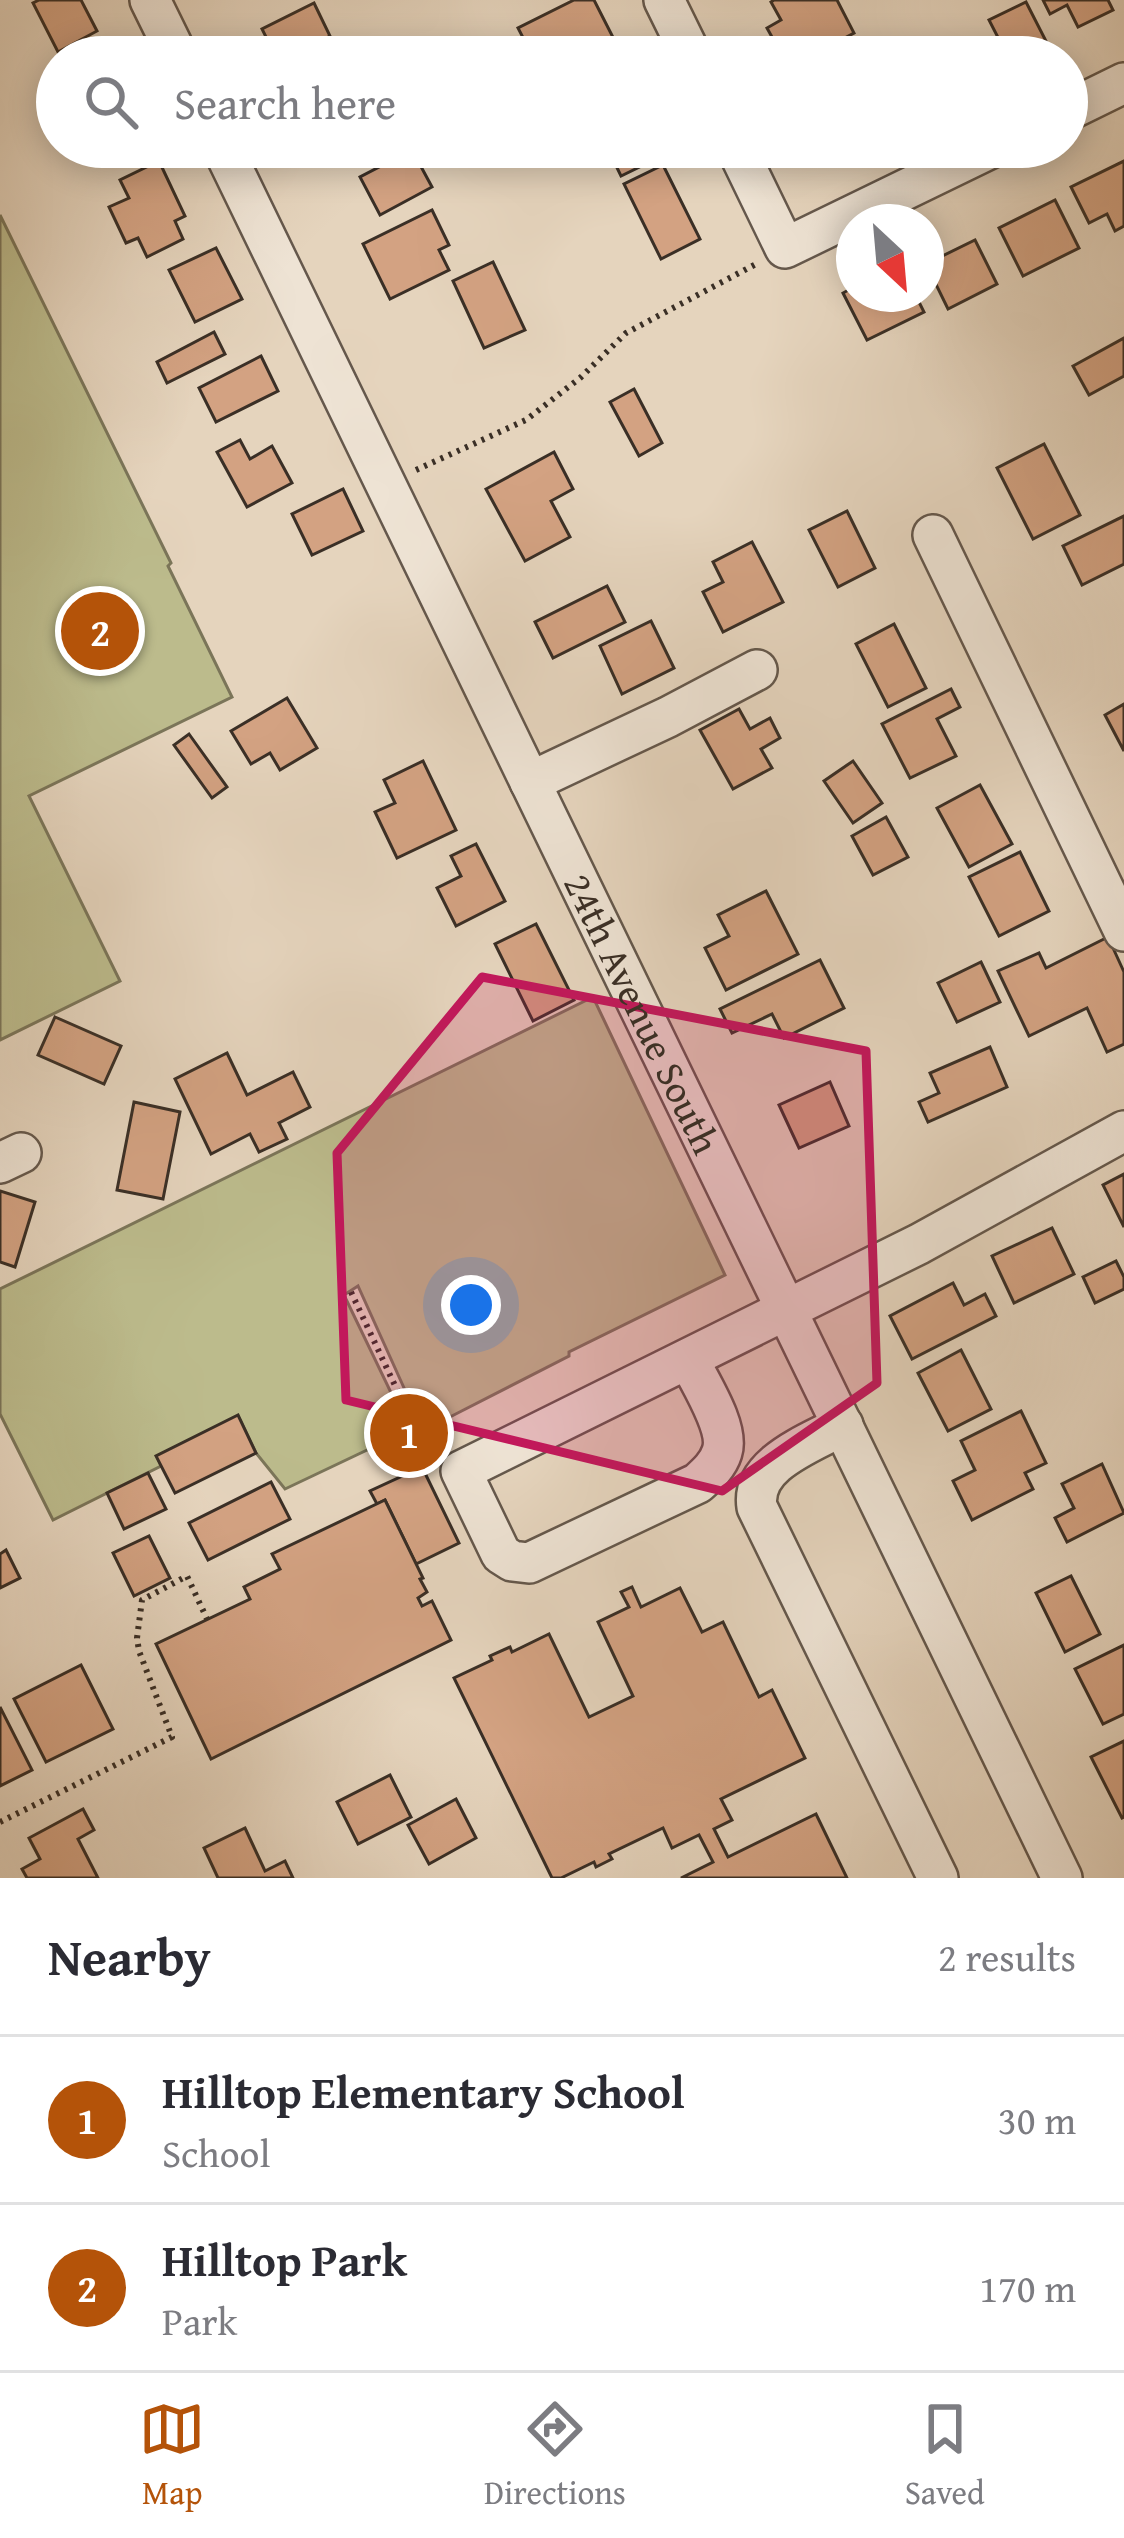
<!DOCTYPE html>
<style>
body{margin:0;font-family:"Gentium Book Plus",serif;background:#f7f7f7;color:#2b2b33}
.compass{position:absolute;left:836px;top:204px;width:108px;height:108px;border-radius:50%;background:#fff;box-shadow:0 6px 30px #0003;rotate:154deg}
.you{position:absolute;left:471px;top:1305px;width:42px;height:42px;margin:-30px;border:9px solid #fff;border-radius:50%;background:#1a73e8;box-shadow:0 0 0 18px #1a73e833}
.badge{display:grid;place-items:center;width:78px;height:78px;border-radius:50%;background:#b45309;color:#fff;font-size:39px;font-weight:700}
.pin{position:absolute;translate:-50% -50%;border:6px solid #fff;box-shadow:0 3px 12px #0006}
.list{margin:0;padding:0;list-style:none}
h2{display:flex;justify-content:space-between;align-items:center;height:156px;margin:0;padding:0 48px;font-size:51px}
h2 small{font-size:39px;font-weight:400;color:#7c7c81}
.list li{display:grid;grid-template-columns:78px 1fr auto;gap:36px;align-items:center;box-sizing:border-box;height:168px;padding:0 48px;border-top:3px solid #e1e1e2}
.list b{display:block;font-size:45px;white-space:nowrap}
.list p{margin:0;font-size:39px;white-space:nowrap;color:#7c7c81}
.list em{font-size:39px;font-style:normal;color:#7c7c81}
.icon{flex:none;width:66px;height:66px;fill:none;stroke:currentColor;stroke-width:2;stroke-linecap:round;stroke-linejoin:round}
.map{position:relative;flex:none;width:1124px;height:1878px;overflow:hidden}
.search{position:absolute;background:#fff;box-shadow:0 6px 30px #0003;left:36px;right:36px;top:36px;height:132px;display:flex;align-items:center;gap:30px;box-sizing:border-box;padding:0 42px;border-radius:66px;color:#7c7c81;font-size:45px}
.sheet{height:492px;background:#fff}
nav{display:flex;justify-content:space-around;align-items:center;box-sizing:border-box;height:168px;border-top:3px solid #e1e1e2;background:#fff;font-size:33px;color:#7c7c81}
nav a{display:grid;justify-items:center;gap:6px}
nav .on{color:#b45309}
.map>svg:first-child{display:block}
.green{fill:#bcbb8c;stroke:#7b7559;stroke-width:3}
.building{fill:#d3a282;stroke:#3a2f26;stroke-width:3}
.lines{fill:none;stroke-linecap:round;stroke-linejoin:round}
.minor-casing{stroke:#65584c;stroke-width:44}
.path{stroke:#3a2f26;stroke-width:6;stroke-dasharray:3 6;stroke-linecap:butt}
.minor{stroke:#eee3d4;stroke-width:39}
.marked{fill:#c2185b;fill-opacity:0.2;stroke:#c2185b;stroke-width:9;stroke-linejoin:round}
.labels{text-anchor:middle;stroke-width:12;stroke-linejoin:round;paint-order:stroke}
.street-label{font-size:39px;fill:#3a2f26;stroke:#eee3d4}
</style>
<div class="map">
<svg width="1124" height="1878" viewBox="0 0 1124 1878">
<rect width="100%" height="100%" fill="#e5d4bd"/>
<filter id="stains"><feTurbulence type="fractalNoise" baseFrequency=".00167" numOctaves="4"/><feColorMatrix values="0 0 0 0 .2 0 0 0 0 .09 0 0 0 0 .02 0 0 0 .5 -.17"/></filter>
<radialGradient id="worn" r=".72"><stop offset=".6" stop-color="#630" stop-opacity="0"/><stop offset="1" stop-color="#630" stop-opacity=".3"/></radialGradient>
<g class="green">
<path d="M0,215L171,563L168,566L232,697L29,796L120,981L0,1040Z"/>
<path d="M593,997L725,1275L569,1352V1356L446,1419L414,1410L358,1286L344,1295L409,1430L285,1489L256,1453L238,1416L157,1456L161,1466L53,1520L0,1414V1289Z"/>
</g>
<g class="building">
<path d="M39,0H81L97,31L58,52L33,3Z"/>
<path d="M574,0H594L623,57H533L518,28Z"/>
<path d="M774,0H837L854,33L833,44L840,57H783L767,28L781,20L771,2Z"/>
<path d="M1043,0H1108L1113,10L1078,27L1067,5L1050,14Z"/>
<path d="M1026,2L1048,45L1023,57H1008L989,20Z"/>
<path d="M314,3L330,36L286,57H276L262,29Z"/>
<path d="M607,147H665L668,153L621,176Z"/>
<path d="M412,150L432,187L380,215L360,177Z"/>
<path d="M159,161L185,216L175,221L183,239L147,257L138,238L126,243L109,207L129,198L120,180Z"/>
<path d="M1124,161V226L1115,231L1107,214L1089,223L1071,187Z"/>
<path d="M663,165L700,239L661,259L624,184Z"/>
<path d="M1055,200L1079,248L1023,276L999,228Z"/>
<path d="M432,210L449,245L439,250L449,270L390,299L363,244Z"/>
<path d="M975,240L997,284L948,309L926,264Z"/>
<path d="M216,248L242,299L195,322L169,270Z"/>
<path d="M493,262L525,330L484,348L453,281Z"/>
<path d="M854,287V294H915L924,312L867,340L843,293Z"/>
<path d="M214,332L225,354L167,383L157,362Z"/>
<path d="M1124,338V376L1089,395L1073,366Z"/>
<path d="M261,356L278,391L216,422L199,388Z"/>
<path d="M634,389L662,443L639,456L610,402Z"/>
<path d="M240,440L250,459L272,446L292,483L247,507L217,452Z"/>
<path d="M1044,444L1080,515L1033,539L997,468Z"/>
<path d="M554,452L573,489L551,501L570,537L525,561L486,489Z"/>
<path d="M343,489L363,531L312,555L292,514Z"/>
<path d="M847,511L875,568L838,587L809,530Z"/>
<path d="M1124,516V564L1082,585L1063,546Z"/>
<path d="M752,542L783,602L723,632L703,592L723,582L713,562Z"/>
<path d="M607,586L625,622L553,658L535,622Z"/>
<path d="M651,621L674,668L622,694L600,646Z"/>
<path d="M894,624L926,688L888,707L856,644Z"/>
<path d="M951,689L960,707L937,719L956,756L910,778L882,724Z"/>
<path d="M287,698L317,748L280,770L270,753L251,764L231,731Z"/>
<path d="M1124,704V751L1105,715Z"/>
<path d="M739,709L750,729L770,718L780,738L761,749L772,768L733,789L700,730Z"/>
<path d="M189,734L227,787L212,798L174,745Z"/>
<path d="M423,761L456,830L397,858L375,812L395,803L384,780Z"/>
<path d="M853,761L882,803L853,823L824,781Z"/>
<path d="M980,785L1012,844L969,867L937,808Z"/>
<path d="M886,817L908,857L873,875L852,836Z"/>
<path d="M476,844L505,901L456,926L437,888L461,876L451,856Z"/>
<path d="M1020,852L1049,911L999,936L969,877Z"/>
<path d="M766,891L798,954L726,990L705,948L729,936L718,915Z"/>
<path d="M536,924L574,1000L533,1021L495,944Z"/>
<path d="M1108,937L1124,972V1044L1107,1052L1087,1008L1029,1036L998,971L1039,953L1046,968Z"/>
<path d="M820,960L844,1008L784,1038L772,1014L732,1033L720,1009Z"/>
<path d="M981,962L1000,1002L957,1022L938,983Z"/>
<path d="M55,1017L121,1046L104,1084L38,1055Z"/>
<path d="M990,1047L1007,1087L928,1122L919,1102L939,1093L930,1073Z"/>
<path d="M227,1053L247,1095L293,1072L310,1107L279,1123L287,1139L259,1152L250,1134L211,1154L175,1079Z"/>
<path d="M830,1082L849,1126L799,1148L779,1105Z"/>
<path d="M134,1102L180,1112L163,1199L117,1190Z"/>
<path d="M1124,1174V1227L1103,1185Z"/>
<path d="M0,1191L35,1202L15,1267L0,1262Z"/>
<path d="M1052,1228L1074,1274L1014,1303L992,1256Z"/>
<path d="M1116,1261L1124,1277V1289L1095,1303L1083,1277Z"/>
<path d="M953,1283L964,1305L985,1294L996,1316L912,1359L890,1316Z"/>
<path d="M961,1350L991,1409L948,1431L918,1373Z"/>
<path d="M1021,1411L1046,1463L1025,1473L1033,1489L972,1520L953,1481L975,1470L961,1441Z"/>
<path d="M238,1415L256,1453L175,1493L156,1456Z"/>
<path d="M1102,1464L1124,1513L1067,1542L1055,1518L1074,1508L1062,1484Z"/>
<path d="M422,1467L459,1543L416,1564L385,1500L377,1504L370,1491Z"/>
<path d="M148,1473L166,1509L124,1529L107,1493Z"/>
<path d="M271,1482L290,1519L208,1560L189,1523Z"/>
<path d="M385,1500L423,1578L420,1579L427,1592L418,1598L422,1606L432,1601L451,1640L211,1759L156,1644L250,1599L244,1587L280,1569L272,1554Z"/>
<path d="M149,1536L170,1578L134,1596L113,1553Z"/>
<path d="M6,1550L20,1578L0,1588V1554Z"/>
<path d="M1071,1576L1100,1634L1065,1652L1036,1593Z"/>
<path d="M632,1587L641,1607L680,1588L702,1632L723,1622L759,1697L772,1690L805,1758L721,1799L732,1820L714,1829L728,1857L816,1814L847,1878H681L713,1862L699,1835L672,1848L663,1828L609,1854L612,1859L596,1867L594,1862L561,1878H552L454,1678L492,1660L490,1656L510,1647L512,1652L549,1634L589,1717L633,1696L598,1622L629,1607L621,1592Z"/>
<path d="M1124,1645V1714L1103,1724L1075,1669Z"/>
<path d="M81,1665L113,1729L46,1762L14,1699Z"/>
<path d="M0,1707L32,1770L0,1786Z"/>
<path d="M1124,1741V1817L1122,1818L1091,1757Z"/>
<path d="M390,1775L411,1817L358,1844L337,1802Z"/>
<path d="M456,1799L476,1838L429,1864L408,1825Z"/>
<path d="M83,1809L94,1830L78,1839L98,1878H27L22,1869L40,1859L29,1838Z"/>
<path d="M245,1828L265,1871L285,1861L293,1878H218L204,1848Z"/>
</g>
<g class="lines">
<defs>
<g id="minor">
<path d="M150,0L178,57"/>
<path d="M664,0L692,57"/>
<path d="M1067,111L1124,83"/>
<path id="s1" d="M222,147L1062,1878"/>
<path d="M736,147L785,248L993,147"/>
<path d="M933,535L1124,931"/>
<path d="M530,782L668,717L757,670"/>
<path d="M0,1163L21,1153"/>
<path d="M689,1360C700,1383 730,1428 722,1452C718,1465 708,1474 698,1483L529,1563L512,1561L501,1554L461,1471L919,1244L1124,1131"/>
<path d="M843,1425C812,1443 750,1463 757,1507L938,1878"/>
</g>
</defs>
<use href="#minor" class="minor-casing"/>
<g class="path">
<path d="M416,470L526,420L580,378L626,333L756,264"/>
<path d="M351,1292L414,1426"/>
<path d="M0,1822L172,1737L139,1651L137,1638L142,1600L187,1576L207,1619"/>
</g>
<use href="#minor" class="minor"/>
</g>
<path class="marked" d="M482,977L866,1051L877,1383L722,1491L346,1400L337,1153Z"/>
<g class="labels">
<g class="street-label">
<text dy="14" stroke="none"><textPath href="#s1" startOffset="963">24th Avenue South</textPath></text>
</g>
</g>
<rect width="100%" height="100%" filter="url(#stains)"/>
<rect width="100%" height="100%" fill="url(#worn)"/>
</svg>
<svg class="compass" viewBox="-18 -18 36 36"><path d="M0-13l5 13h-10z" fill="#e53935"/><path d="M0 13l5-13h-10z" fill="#7c7c81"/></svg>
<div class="you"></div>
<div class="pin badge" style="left:409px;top:1433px">1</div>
<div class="pin badge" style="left:100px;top:631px">2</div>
<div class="search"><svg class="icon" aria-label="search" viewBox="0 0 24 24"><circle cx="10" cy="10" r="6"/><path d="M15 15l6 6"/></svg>Search here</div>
</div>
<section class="sheet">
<h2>Nearby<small>2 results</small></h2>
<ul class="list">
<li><span class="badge">1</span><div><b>Hilltop Elementary School</b><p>School</p></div><em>30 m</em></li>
<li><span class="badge">2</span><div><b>Hilltop Park</b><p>Park</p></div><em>170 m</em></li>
</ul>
</section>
<nav>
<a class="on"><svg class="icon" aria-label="map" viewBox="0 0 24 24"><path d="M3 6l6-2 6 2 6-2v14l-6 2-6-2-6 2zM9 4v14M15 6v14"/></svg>Map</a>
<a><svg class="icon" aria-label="directions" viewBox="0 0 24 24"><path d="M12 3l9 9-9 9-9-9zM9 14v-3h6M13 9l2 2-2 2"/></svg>Directions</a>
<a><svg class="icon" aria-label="saved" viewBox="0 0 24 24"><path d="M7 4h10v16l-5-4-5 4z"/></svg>Saved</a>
</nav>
